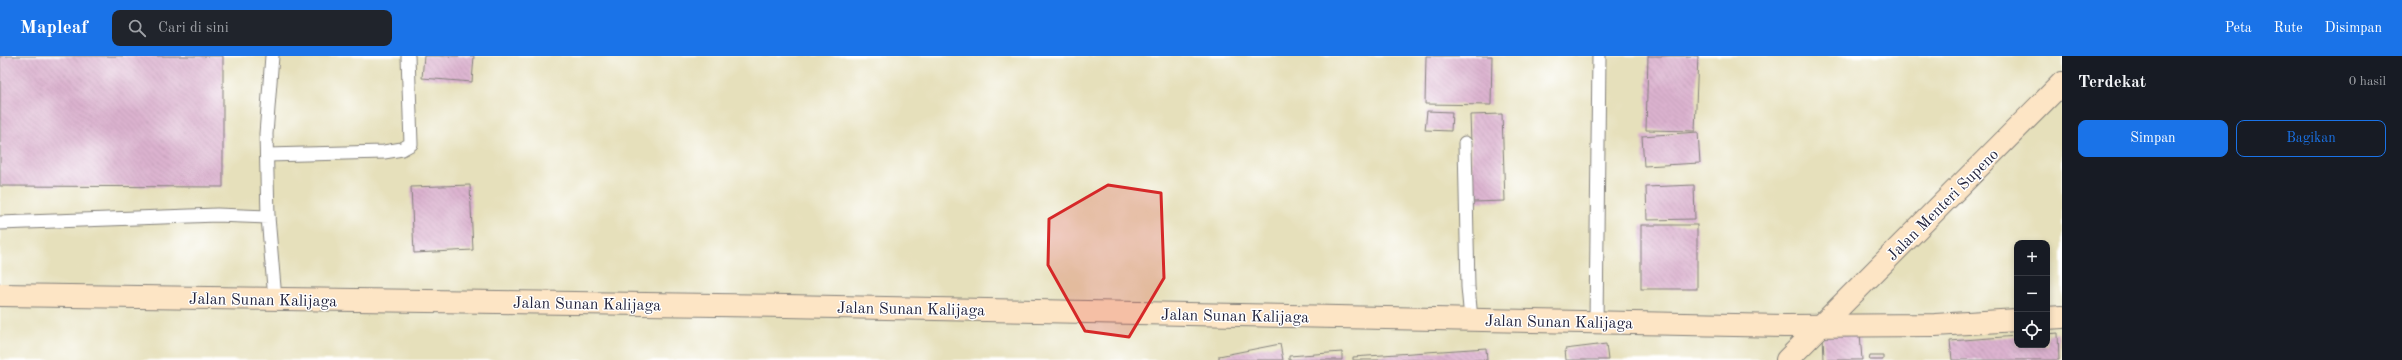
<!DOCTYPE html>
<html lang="id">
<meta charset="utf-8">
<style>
body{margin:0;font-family:"Old Standard TT",serif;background:#20242c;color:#f1f3f6}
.controls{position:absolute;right:12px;bottom:12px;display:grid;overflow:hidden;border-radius:8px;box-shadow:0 2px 6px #0003}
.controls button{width:36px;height:36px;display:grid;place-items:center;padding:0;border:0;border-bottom:1px solid #363941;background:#171b24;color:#f1f3f6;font:20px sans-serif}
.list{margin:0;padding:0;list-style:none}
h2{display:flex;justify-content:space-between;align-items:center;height:52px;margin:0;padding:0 16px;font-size:17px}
h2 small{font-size:13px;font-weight:400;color:#9ea1a6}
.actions{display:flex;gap:8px;padding:12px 16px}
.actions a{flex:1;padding:9px 0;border:1px solid #1a73e8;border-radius:8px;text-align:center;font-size:14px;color:#1a73e8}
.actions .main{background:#1a73e8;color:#fff}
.icon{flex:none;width:22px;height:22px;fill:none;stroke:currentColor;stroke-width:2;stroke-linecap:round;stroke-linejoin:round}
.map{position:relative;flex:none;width:2062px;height:304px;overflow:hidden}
header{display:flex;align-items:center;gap:24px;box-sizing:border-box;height:56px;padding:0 20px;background:#1a73e8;color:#fff}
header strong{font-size:19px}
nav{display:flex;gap:22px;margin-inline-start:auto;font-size:14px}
.search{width:280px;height:36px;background:#20242c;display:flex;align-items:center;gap:10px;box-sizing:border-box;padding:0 14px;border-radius:8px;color:#9ea1a6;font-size:15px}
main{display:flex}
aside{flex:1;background:#171b24}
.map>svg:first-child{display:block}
.building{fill:url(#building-back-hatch)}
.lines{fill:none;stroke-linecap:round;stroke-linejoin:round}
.lane-casing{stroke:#84817b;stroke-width:15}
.secondary-casing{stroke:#84817b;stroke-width:24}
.lane{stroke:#fff;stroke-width:13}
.secondary{stroke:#fde5c5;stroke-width:22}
.marked{fill:#d62828;fill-opacity:0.2;stroke:#d62828;stroke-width:3;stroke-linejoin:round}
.labels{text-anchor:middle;stroke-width:3;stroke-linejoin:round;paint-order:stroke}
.street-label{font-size:16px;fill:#22223b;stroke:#fff}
</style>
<header>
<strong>Mapleaf</strong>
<div class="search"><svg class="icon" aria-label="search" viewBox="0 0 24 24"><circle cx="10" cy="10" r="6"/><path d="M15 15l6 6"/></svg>Cari di sini</div>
<nav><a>Peta</a><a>Rute</a><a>Disimpan</a></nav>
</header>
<main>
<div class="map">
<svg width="2062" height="304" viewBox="0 0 2062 304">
<defs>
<pattern id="building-back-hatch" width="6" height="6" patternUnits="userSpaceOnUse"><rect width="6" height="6" fill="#dcb2cf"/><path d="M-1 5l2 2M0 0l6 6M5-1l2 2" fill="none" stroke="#bc99b3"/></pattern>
</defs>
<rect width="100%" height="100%" fill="#fff"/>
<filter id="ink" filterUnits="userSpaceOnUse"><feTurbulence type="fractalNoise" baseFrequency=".025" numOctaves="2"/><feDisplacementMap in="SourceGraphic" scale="8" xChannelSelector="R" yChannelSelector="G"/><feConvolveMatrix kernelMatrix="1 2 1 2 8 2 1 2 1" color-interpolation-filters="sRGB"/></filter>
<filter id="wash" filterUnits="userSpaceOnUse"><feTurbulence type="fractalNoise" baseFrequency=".012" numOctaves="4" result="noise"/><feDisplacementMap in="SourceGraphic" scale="16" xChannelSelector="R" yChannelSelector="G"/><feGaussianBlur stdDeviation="0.9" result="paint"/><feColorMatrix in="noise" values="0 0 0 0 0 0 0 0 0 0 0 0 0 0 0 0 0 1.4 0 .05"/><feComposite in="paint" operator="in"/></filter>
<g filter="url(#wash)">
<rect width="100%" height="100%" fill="#e6e0bb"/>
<g id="blocks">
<g class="building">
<path d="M0,0H223V131L0,130Z"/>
<path d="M424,0H474L472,26L422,22Z"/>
<path d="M1426,0H1492L1491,49L1425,48Z"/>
<path d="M1648,0H1698L1695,75L1646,74Z"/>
<path d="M1427,55L1452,56L1451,75L1425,74Z"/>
<path d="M1502,58L1505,145L1473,146L1470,59Z"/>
<path d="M1698,76L1700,107L1644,110L1642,80Z"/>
<path d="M470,129L473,194L414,197L411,131Z"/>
<path d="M1694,129L1695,163L1647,164L1646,131Z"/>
<rect x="1641" y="169" width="56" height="64"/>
<path d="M1860,277L1862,304H1824L1823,279Z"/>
<path d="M2058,277L2059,304H1952L1950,285L2017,280V289H2047V278Z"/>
<path d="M1280,288L1283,304H1219V300Z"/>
<path d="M1606,288L1608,304H1566L1565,293Z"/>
<path d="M1486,292L1487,304H1353V301Z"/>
<path d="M1342,296V304H1289V300Z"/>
<path d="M1870,300H1883V304H1869Z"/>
</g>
</g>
</g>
<g filter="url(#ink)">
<use href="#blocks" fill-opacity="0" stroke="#84817b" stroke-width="1"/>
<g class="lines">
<defs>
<g id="lane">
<path d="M1465,87L1468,231L1471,263"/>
<path d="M267,99L384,96L402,93L411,88L408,0"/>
<path d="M268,161L266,78L272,0"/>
<path d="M0,167L217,159L268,161L275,243"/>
<path d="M1596,266L1599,0"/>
</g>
<g id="secondary">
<path d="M0,239L786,250L1785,270L1935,269L2017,264"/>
<path d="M2047,262L2062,261"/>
<path d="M1787,304L2062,27"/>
</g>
</defs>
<use href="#lane" class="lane-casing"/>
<use href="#secondary" class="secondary-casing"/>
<use href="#lane" class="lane"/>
<use href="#secondary" class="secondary"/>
</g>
</g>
<path class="marked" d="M1108,129L1161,137L1164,222L1129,281L1085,275L1048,209L1049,163Z"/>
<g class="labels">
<g class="street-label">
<text transform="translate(1942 148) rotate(-45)" y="6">Jalan Menteri Supeno</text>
<text transform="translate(263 243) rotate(1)" y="6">Jalan Sunan Kalijaga</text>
<text transform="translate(587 247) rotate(1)" y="6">Jalan Sunan Kalijaga</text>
<text transform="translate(911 252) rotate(1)" y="6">Jalan Sunan Kalijaga</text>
<text transform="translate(1235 259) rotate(1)" y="6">Jalan Sunan Kalijaga</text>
<text transform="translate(1559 265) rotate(1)" y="6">Jalan Sunan Kalijaga</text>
</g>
</g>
</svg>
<div class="controls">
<button>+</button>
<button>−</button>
<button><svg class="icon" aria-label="locate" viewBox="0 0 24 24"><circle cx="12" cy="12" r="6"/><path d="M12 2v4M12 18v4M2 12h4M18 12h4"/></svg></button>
</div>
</div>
<aside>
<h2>Terdekat<small>0 hasil</small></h2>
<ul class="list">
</ul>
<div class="actions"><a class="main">Simpan</a><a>Bagikan</a></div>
</aside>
</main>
